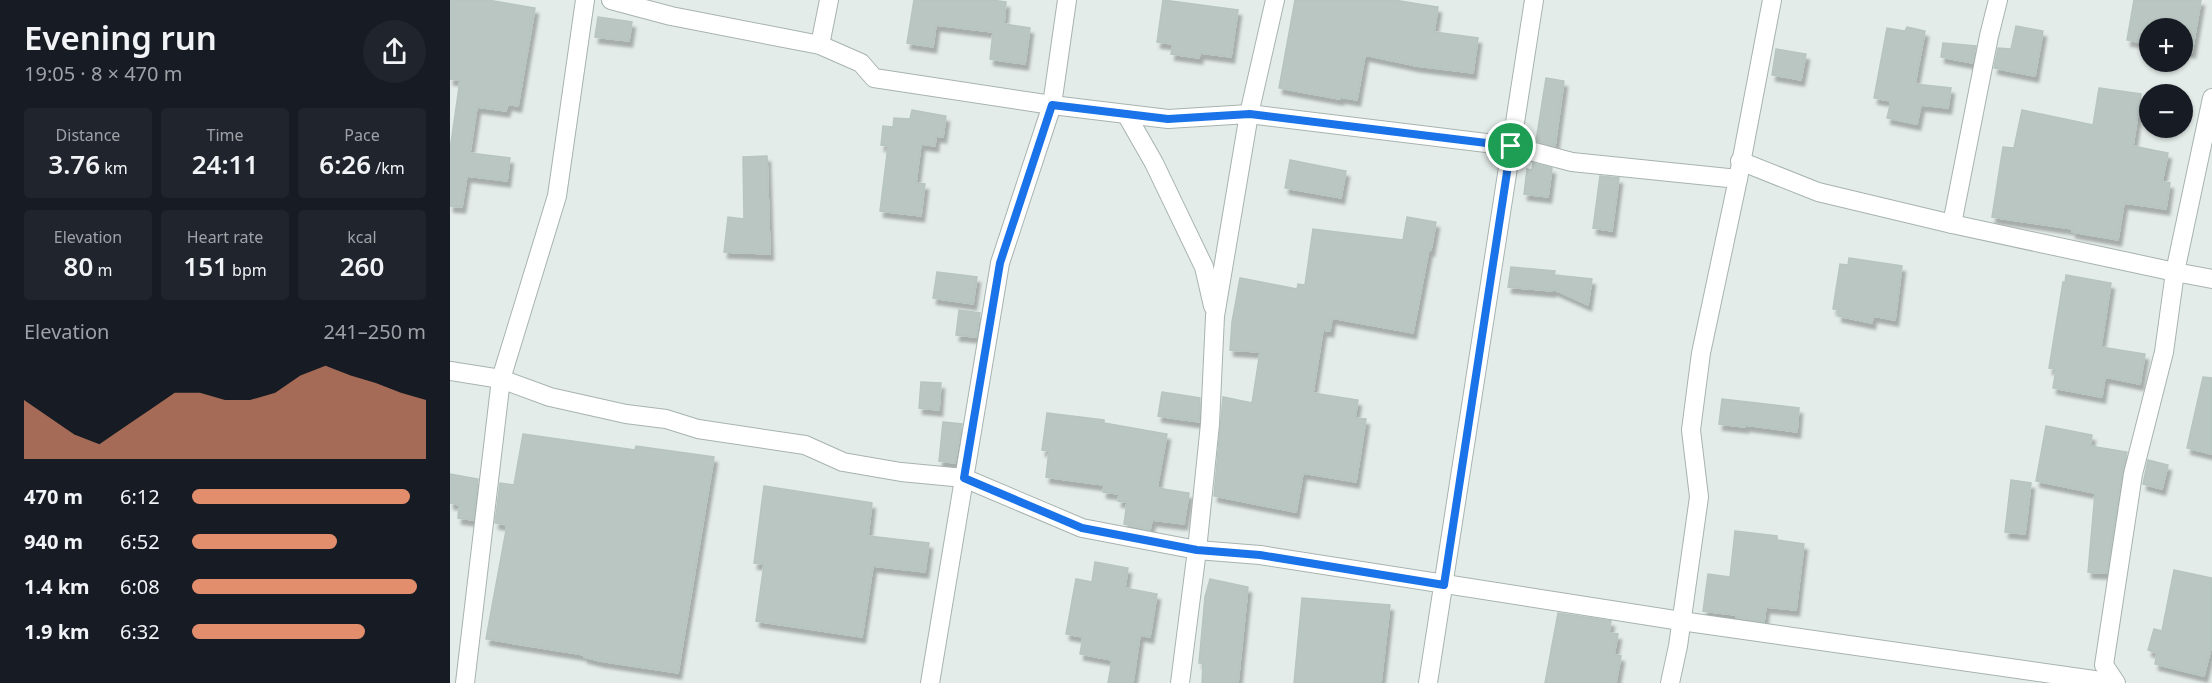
<!DOCTYPE html>
<meta charset="utf-8">
<style>
body{margin:0;font-family:"Noto Sans",sans-serif;background:#20242c;color:#f1f3f6;height:100vh;display:flex;flex-direction:column;font-size:22px;white-space:nowrap}
*{box-sizing:border-box;margin:0}
p{font-size:20px;color:#9ea1a6}
.icon{flex:none;width:33px;height:33px;fill:none;stroke:currentColor;stroke-width:2;stroke-linecap:round;stroke-linejoin:round}
.map{position:relative;flex:1;overflow:hidden}
.sheet{display:flex;flex-direction:column;background:#171b24;width:450px}
.sheet>*{flex:none}
.buttons{position:absolute;left:1689px;top:18px;display:grid;gap:12px}
.buttons a{display:grid;place-items:center;width:54px;height:54px;border-radius:50%;background:#171b24;box-shadow:0 2px 4px #0004;font-size:30px}
.pin{position:absolute;display:grid;place-items:center;width:51px;height:51px;color:#fff;margin:-26px;border:3px solid #fff;border-radius:50%;box-shadow:0 2px 6px #0007}
.round{display:grid;place-items:center;flex:none;width:63px;height:63px;border-radius:32px;background:#20242c}
.head{display:flex;align-items:center;justify-content:space-between;height:102px;padding:0 24px}
h1{font-size:33px;font-weight:600;line-height:45px}
.stats{display:grid;grid-template-columns:repeat(3,1fr);gap:9px;height:102px;padding:6px 24px}
.stats div{display:grid;align-content:center;border-radius:6px;background:#20242c;text-align:center}
.stats b{font-size:26px;font-weight:600}
.stats small{font-size:16px;font-weight:400}
.stats p{font-size:16px}
.chart{height:168px;padding:12px 24px}
.chart p{display:flex;justify-content:space-between}
.chart svg{width:100%;height:108px;margin-top:6px;fill:#e28e6c;opacity:.7}
ul{padding:0 24px;list-style:none;font-size:20px}
li{display:grid;grid-template-columns:96px 72px 1fr;align-items:center;height:45px}
li i{height:15px;border-radius:8px;background:#e28e6c}
main{display:flex;flex:1;min-height:0}
.map>svg:first-child{display:block}
.building{fill:#bac6c2;stroke:#b7c5c0;stroke-width:1.5;filter:url(#shadow)}
.lines{fill:none;stroke-linecap:round;stroke-linejoin:round}
.minor-casing{stroke:#a7b3b0;stroke-width:20}
.minor{stroke:#fff;stroke-width:18}
.route-casing{stroke:#fff;stroke-width:12}
.route{stroke:#1a73e8;stroke-width:8}
</style>
<main>
<section class="sheet">
<div class="head"><div><h1>Evening run</h1><p>19:05 · 8 × 470 m</p></div><a class="round"><svg class="icon" aria-label="share" viewBox="0 0 24 24"><path d="M12 15V3M7 8l5-5 5 5M5 13v7h14v-7"/></svg></a></div>
<div class="stats">
<div><p>Distance</p><b>3.76<small> km</small></b></div>
<div><p>Time</p><b>24:11</b></div>
<div><p>Pace</p><b>6:26<small> /km</small></b></div>
</div>
<div class="stats">
<div><p>Elevation</p><b>80<small> m</small></b></div>
<div><p>Heart rate</p><b>151<small> bpm</small></b></div>
<div><p>kcal</p><b>260</b></div>
</div>
<div class="chart"><p><span>Elevation</span>241–250 m</p>
<svg viewBox="0 0 160 44" preserveAspectRatio="none"><path d="M0 44V20L10 27L20 34L30 38L40 31L50 24L60 17L70 17L80 20L90 20L100 17L110 10L120 6L130 10L140 13L150 17L160 20V44z"/></svg>
</div>
<ul>
<li><b>470 m</b>6:12<i style="width:93%"></i></li>
<li><b>940 m</b>6:52<i style="width:62%"></i></li>
<li><b>1.4 km</b>6:08<i style="width:96%"></i></li>
<li><b>1.9 km</b>6:32<i style="width:74%"></i></li>
</ul>
</section>
<div class="map">
<svg width="1762" height="683" viewBox="0 0 1762 683">
<defs>
<filter id="shadow"><feDropShadow dx="3.5" dy="6" stdDeviation="1.5" flood-color="#0004"/></filter>
</defs>
<rect width="100%" height="100%" fill="#e4ece9"/>
<!-- building -->
<g class="building">
<path d="M 0,0 L 38,0 L 85,8 L 68,106 L 58,104 L 56,111 L 27,107 L 20,153 L 60,158 L 57,181 L 17,176 L 12,207 L 0,206 L 0,150 L 10,80 L 0,79 Z"/>
<path d="M 464,0 L 540,0 L 556,2 L 554,24 L 580,28 L 575,64 L 540,59 L 543,32 L 486,25 L 483,47 L 457,43 Z"/>
<path d="M 713,0 L 788,10 L 781,57 L 750,53 L 749,58 L 721,54 L 723,44 L 707,42 Z"/>
<path d="M 845,0 L 944,0 L 988,7 L 984,32 L 1028,38 L 1023,73 L 967,66 L 915,55 L 907,100 L 890,97 L 890,99 L 829,88 Z"/>
<path d="M 1684,0 L 1751,0 L 1742,52 L 1732,50 L 1732,28 L 1700,28 L 1700,44 L 1677,40 Z"/>
<path d="M 148,17 L 182,22 L 179,41 L 145,37 Z"/>
<path d="M 1566,26 L 1593,31 L 1585,76 L 1544,68 L 1548,48 L 1561,49 Z"/>
<path d="M 1457,27 L 1475,31 L 1465,84 L 1501,88 L 1498,108 L 1471,105 L 1467,124 L 1437,118 L 1441,101 L 1424,98 L 1437,28 L 1455,31 Z"/>
<path d="M 1493,43 L 1526,46 L 1522,63 L 1491,57 Z"/>
<path d="M 1326,49 L 1356,54 L 1351,80 L 1322,75 Z"/>
<path d="M 1096,78 L 1114,81 L 1105,146 L 1086,141 Z"/>
<path d="M 1649,88 L 1691,94 L 1683,146 L 1718,153 L 1712,182 L 1720,183 L 1716,209 L 1674,203 L 1668,240 L 1622,232 L 1623,229 L 1542,217 L 1553,147 L 1564,148 L 1572,110 L 1643,125 Z"/>
<path d="M 462,110 L 496,116 L 493,137 L 486,136 L 485,146 L 471,144 L 466,183 L 475,184 L 471,216 L 430,211 L 438,146 L 431,145 L 433,126 L 443,127 L 444,118 L 460,119 Z"/>
<path d="M 317,156 L 320,254 L 274,252 L 278,217 L 294,219 L 293,157 Z"/>
<path d="M 840,160 L 896,171 L 891,198 L 835,188 Z"/>
<path d="M 1083,163 L 1102,168 L 1098,197 L 1074,194 L 1077,169 L 1082,170 Z"/>
<path d="M 1150,176 L 1169,178 L 1162,231 L 1143,228 Z"/>
<path d="M 957,217 L 986,222 L 981,250 L 979,249 L 963,333 L 882,318 L 880,331 L 873,330 L 863,393 L 908,400 L 905,418 L 916,419 L 906,482 L 853,473 L 846,512 L 764,496 L 773,397 L 802,403 L 810,352 L 780,350 L 782,322 L 790,278 L 847,289 L 848,284 L 855,285 L 863,229 L 953,240 Z"/>
<path d="M 1399,258 L 1452,266 L 1445,320 L 1423,316 L 1422,323 L 1388,316 L 1389,310 L 1383,309 L 1390,264 L 1398,265 Z"/>
<path d="M 1061,267 L 1105,271 L 1104,275 L 1142,279 L 1138,305 L 1103,289 L 1102,291 L 1058,287 Z"/>
<path d="M 487,272 L 527,277 L 523,304 L 483,298 Z"/>
<path d="M 1616,275 L 1661,283 L 1651,347 L 1695,354 L 1690,384 L 1655,377 L 1652,397 L 1603,388 L 1606,369 L 1599,368 L 1613,282 L 1615,283 Z"/>
<path d="M 509,310 L 530,313 L 526,337 L 506,335 Z"/>
<path d="M 1753,377 L 1762,378 L 1762,454 L 1737,448 Z"/>
<path d="M 471,382 L 491,383 L 489,410 L 469,408 Z"/>
<path d="M 712,392 L 750,398 L 749,422 L 708,416 Z"/>
<path d="M 1272,399 L 1349,408 L 1347,432 L 1295,425 L 1295,427 L 1269,424 Z"/>
<path d="M 597,413 L 654,420 L 654,423 L 717,434 L 707,488 L 739,493 L 734,524 L 702,520 L 700,530 L 674,524 L 677,502 L 668,501 L 669,494 L 653,492 L 654,485 L 596,477 L 599,451 L 592,450 Z"/>
<path d="M 493,422 L 512,424 L 505,463 L 489,461 Z"/>
<path d="M 1596,426 L 1642,435 L 1640,446 L 1677,452 L 1672,472 L 1657,573 L 1638,572 L 1645,493 L 1586,481 Z"/>
<path d="M 73,434 L 185,450 L 186,446 L 264,457 L 228,673 L 150,661 L 134,657 L 135,655 L 36,639 L 57,525 L 45,523 L 50,483 L 64,485 Z"/>
<path d="M 1698,460 L 1718,465 L 1712,489 L 1693,484 Z"/>
<path d="M 0,474 L 28,479 L 23,520 L 8,518 L 9,505 L 0,503 Z"/>
<path d="M 1561,480 L 1581,483 L 1575,534 L 1555,532 Z"/>
<path d="M 314,486 L 422,503 L 418,536 L 479,543 L 475,572 L 423,566 L 412,637 L 306,621 L 314,564 L 304,563 Z"/>
<path d="M 1285,531 L 1327,536 L 1327,540 L 1354,544 L 1346,610 L 1316,607 L 1314,622 L 1286,617 L 1286,615 L 1253,611 L 1258,574 L 1280,577 Z"/>
<path d="M 645,562 L 678,568 L 675,588 L 707,594 L 700,637 L 690,635 L 683,683 L 658,683 L 662,660 L 630,654 L 633,637 L 616,634 L 626,579 L 642,582 Z"/>
<path d="M 1724,570 L 1762,578 L 1762,644 L 1754,676 L 1705,664 L 1707,653 L 1698,650 L 1704,629 L 1712,631 Z"/>
<path d="M 760,579 L 798,587 L 788,683 L 752,683 L 753,663 L 749,663 L 755,597 Z"/>
<path d="M 852,598 L 940,605 L 931,683 L 844,683 Z"/>
<path d="M 1108,613 L 1161,621 L 1159,633 L 1168,634 L 1164,655 L 1171,656 L 1166,683 L 1095,683 Z"/>
</g>
<g class="lines">
<defs>
<g id="minor">
<path d="M 161,0 L 221,16 L 370,45 L 411,63 L 424,78 L 602,105 L 718,119 L 799,114 L 1061,146 L 1122,162 L 1288,179"/>
<path d="M 370,45 L 379,0"/>
<path d="M 676,114 L 704,163 L 754,267 L 763,306"/>
<path d="M 1290,161 L 1368,192 L 1502,224 L 1725,272 L 1762,98"/>
<path d="M 1502,224 L 1539,36 L 1548,0"/>
<path d="M 0,371 L 51,379 L 100,397 L 176,414 L 216,419 L 248,429 L 355,445 L 393,462 L 451,472 L 514,478 L 632,528 L 747,550 L 810,555 L 1231,621 L 1665,683"/>
<path d="M 15,683 L 51,379 L 107,196 L 135,0"/>
<path d="M 480,683 L 550,263 L 602,105 L 617,0"/>
<path d="M 730,683 L 747,550 L 760,424 L 765,316 L 799,114 L 825,0"/>
<path d="M 978,683 L 1084,0"/>
<path d="M 1220,683 L 1228,646 L 1249,497 L 1241,430 L 1251,353 L 1288,179 L 1322,0"/>
<path d="M 1666,683 L 1654,665 L 1683,474 L 1714,352 L 1725,272 L 1762,279"/>
</g>
</defs>
<!-- minor casing -->
<use href="#minor" class="minor-casing"/>
<!-- minor -->
<use href="#minor" class="minor"/>
</g>
<g class="lines">
<defs>
<path id="route" d="M 602,105 L 718,119 L 800,114 L 1061,146 L 994,585 L 810,555 L 747,550 L 632,528 L 514,478 L 550,263 Z"/>
</defs>
<!-- route casing -->
<use href="#route" class="route-casing"/>
<!-- route -->
<use href="#route" class="route"/>
</g>
</svg>
<div class="buttons">
<a>+</a>
<a>−</a>
</div>
<div class="pin" style="left:1061px;top:146px;background:#1e9e55"><svg class="icon" aria-label="arrive" viewBox="0 0 24 24"><path d="M6 21V4h12l-3 4 3 4H6"/></svg></div>
</div>
</main>
